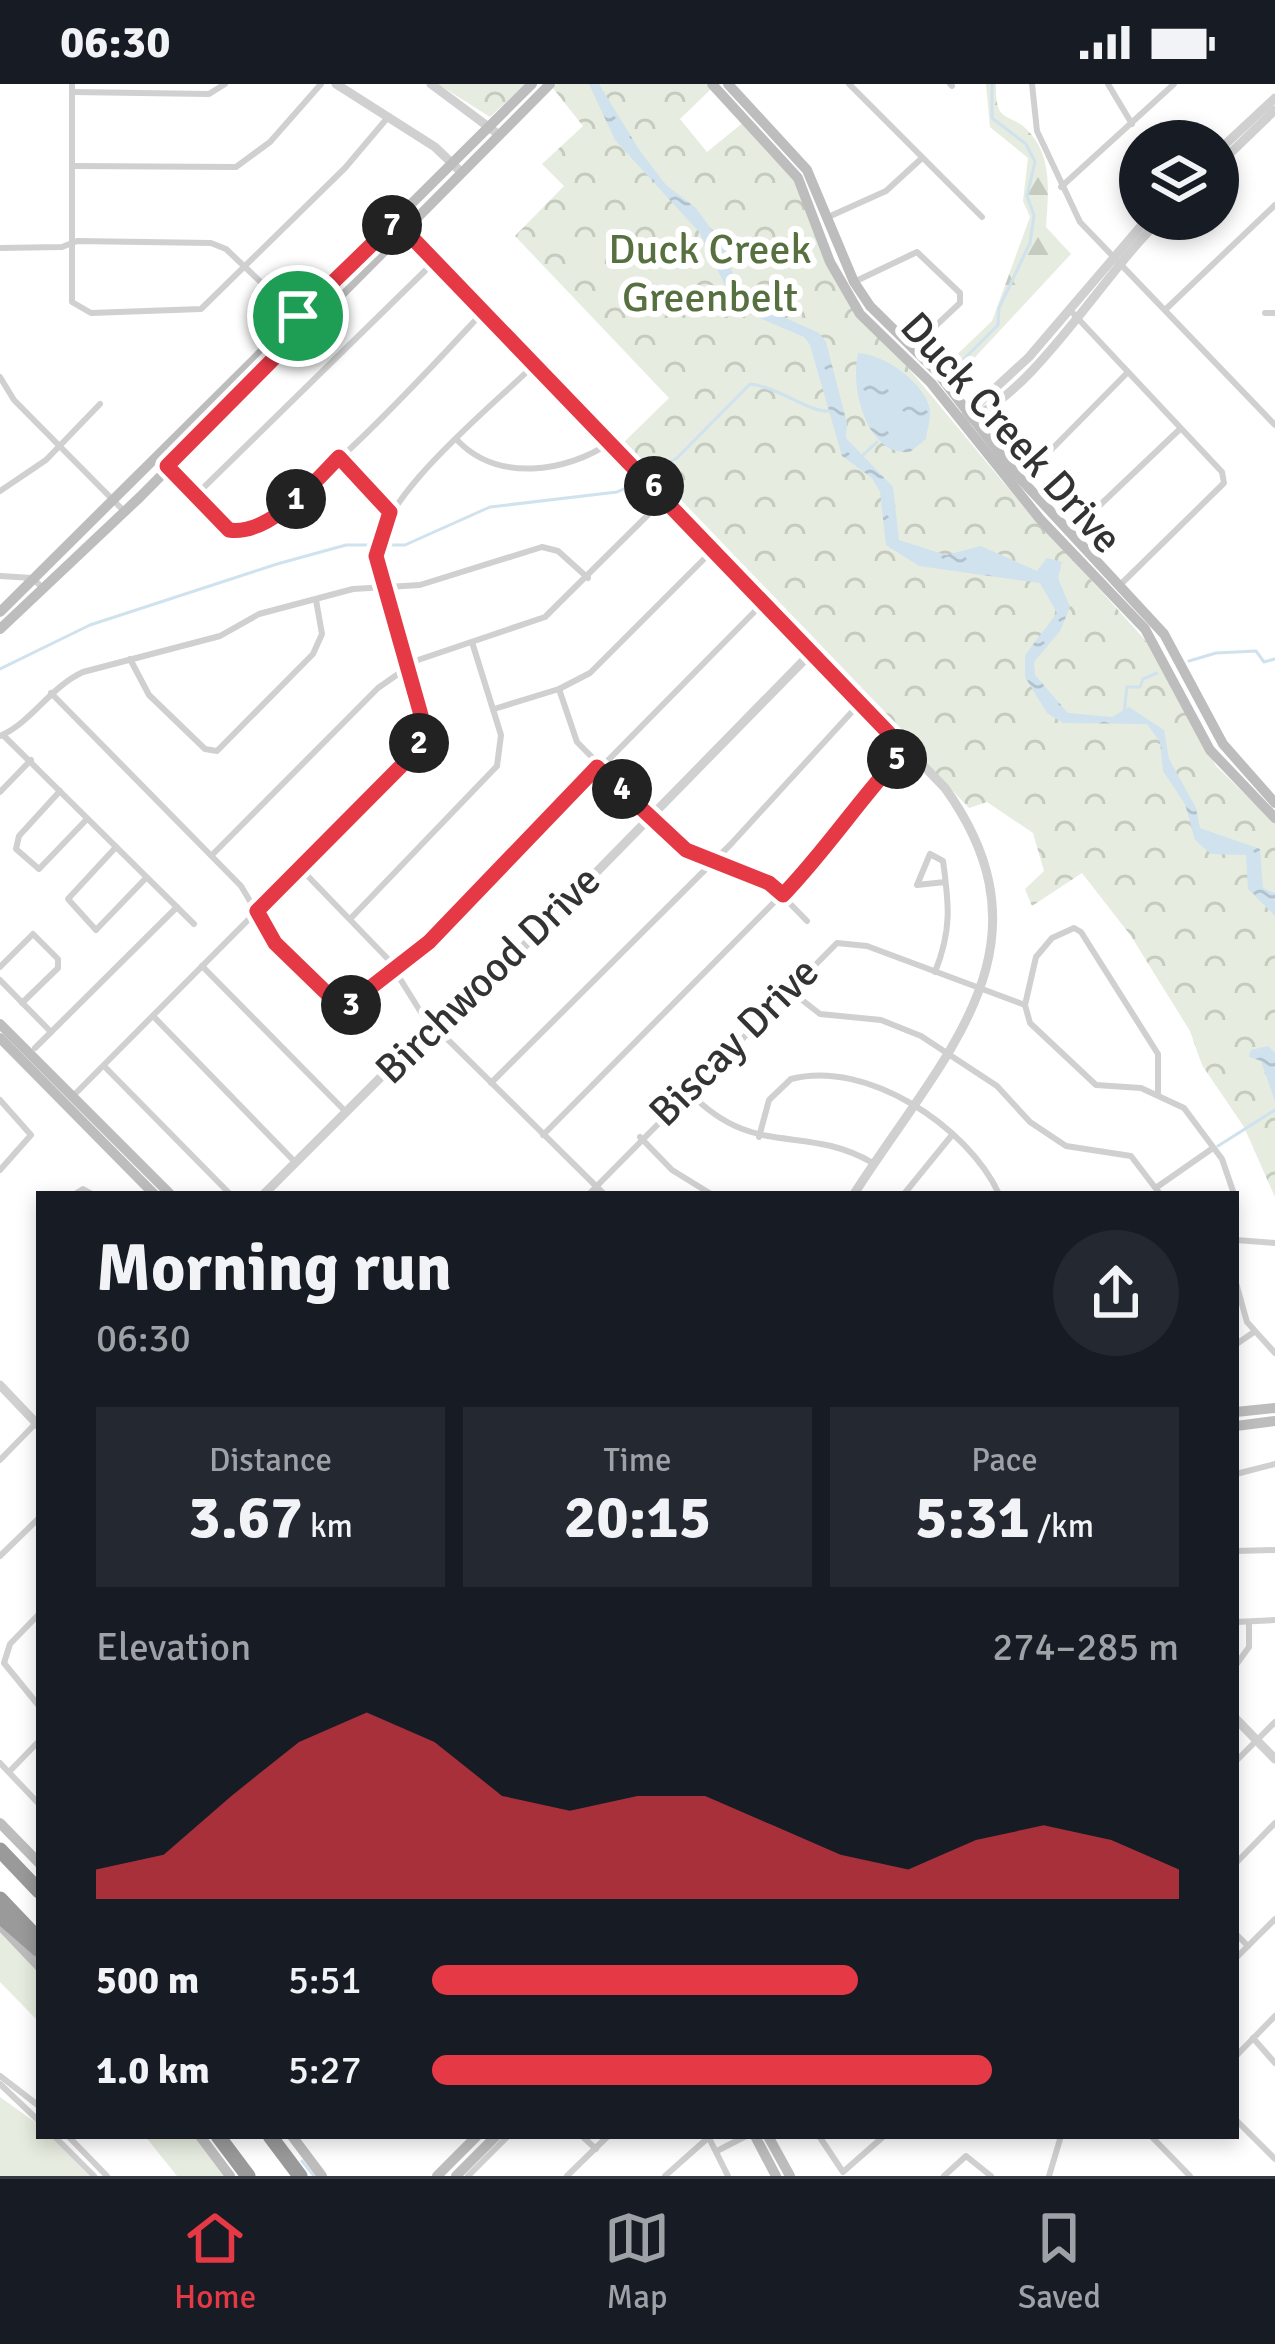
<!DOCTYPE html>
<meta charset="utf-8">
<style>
body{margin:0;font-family:Signika,sans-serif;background:#242831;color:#f1f3f6;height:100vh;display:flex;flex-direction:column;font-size:45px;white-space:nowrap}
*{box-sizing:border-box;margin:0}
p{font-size:39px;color:#9ea1a6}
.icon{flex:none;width:66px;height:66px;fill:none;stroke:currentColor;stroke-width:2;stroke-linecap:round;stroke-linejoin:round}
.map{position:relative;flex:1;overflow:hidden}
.details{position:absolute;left:36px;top:1107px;width:1203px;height:948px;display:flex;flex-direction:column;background:#171b24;border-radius:0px;box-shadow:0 6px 18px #0003}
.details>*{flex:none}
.fabs{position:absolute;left:1119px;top:36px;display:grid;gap:24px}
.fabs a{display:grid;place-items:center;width:120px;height:120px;border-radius:50%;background:#171b24;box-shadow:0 6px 18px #0003;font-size:60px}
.pin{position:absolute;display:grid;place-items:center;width:102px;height:102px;color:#fff;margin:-51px;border:6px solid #fff;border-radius:50%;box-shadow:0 3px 12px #0007}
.km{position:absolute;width:60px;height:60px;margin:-30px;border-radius:50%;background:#222;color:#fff;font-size:33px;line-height:60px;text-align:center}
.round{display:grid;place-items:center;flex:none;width:126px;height:126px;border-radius:63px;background:#242831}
.headline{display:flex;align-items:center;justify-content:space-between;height:204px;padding:0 60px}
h1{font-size:66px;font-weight:800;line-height:90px}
.stats{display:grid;grid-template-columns:repeat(3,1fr);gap:18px;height:204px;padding:12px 60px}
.stats div{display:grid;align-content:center;border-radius:0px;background:#242831;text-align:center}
.stats b{font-size:60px;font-weight:800}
.stats small{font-size:33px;font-weight:400}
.stats p{font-size:33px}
.chart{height:336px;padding:24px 60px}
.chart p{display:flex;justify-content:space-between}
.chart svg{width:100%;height:216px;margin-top:12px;fill:#e63946;opacity:.7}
ul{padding:0 60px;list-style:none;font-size:39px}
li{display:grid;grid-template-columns:192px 144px 1fr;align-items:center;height:90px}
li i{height:30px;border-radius:15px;background:#e63946}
.status{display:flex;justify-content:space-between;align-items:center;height:84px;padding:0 60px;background:#171b24;direction:ltr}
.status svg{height:33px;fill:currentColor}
.tab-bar{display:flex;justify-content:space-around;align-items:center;height:168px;border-top:3px solid #363941;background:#171b24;font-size:33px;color:#9ea1a6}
.tab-bar a{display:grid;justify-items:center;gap:6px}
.tab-bar .active{color:#e63946}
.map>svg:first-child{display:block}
.grass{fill:#e6ecdf}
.forest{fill:url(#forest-firs)}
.park{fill:url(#park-crowns)}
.water{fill:url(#water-ripples)}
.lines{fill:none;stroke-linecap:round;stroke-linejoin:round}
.stream{stroke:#cfe2ee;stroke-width:3}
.minor{stroke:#d0d0d0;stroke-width:6}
.tertiary{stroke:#d0d0d0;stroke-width:9}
.secondary{stroke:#bdbdbd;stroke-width:10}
.motorway{stroke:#9a9a9a;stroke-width:15}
.route-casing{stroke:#fff;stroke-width:24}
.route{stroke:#e63946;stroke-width:15}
.labels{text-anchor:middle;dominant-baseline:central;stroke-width:12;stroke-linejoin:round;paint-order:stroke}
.park-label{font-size:42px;fill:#56703f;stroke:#fff}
.street-label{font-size:42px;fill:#333;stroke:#fff}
</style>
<div class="status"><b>06:30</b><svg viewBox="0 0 49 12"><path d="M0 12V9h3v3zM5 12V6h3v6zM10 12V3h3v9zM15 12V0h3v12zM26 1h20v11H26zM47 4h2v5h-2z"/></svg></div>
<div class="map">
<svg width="1275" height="2092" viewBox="0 0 1275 2092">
<defs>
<pattern id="forest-firs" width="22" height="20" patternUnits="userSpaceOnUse" patternTransform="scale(3)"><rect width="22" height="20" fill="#e6ecdf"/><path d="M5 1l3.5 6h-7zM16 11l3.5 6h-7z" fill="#c6cbc0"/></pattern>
<pattern id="park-crowns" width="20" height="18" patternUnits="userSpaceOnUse" patternTransform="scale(3)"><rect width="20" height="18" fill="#e6ecdf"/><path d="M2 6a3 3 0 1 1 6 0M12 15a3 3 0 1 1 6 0" fill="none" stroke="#c6cbc0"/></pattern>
<pattern id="water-ripples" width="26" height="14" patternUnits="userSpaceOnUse" patternTransform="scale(3)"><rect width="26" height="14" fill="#cfe2ee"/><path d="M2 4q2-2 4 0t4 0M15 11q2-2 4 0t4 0" fill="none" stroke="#b2c2cd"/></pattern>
</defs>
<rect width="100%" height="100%" fill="#fff"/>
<!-- grass -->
<g class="grass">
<path d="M 0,1840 L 39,1880 L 39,1938 L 0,1898 Z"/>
<path d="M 0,2013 L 39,2041 L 39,2052 L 50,2052 L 89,2092 L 0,2092 Z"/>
<path d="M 145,2052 L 205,2052 L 233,2092 L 177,2092 Z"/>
</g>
<!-- forest -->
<path class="forest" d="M 986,0 L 996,0 C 995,44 1010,25 1031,50 C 1053,76 1048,112 1046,143 L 1071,170 L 953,297 L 943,284 L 992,237 L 1030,133 L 1023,117 L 1028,74 L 990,43 Z"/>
<!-- park -->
<g class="park">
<path d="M 438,0 L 526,0 L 490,33 Z"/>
<path d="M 556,0 L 706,0 L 711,5 L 680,35 L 707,68 L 745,37 L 791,88 L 842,204 L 1003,398 L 1155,567 L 1216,682 L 1275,739 L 1275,1113 L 1244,1043 L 1202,981 L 1190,947 L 1131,852 L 1082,789 L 1032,822 L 1025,805 L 1044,787 L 1033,749 L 987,718 L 969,724 L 621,361 L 669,314 L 515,152 L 564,102 L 542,80 L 583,42 L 552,3 Z"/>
</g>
<!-- water -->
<g class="water">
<path d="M 589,0 L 599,0 L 640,67 L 666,101 L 696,124 L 724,163 L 741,214 L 819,249 L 826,258 L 847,339 L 846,354 L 893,403 L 899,456 L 946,471 L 981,462 L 1037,487 L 1047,474 L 1062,478 L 1058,494 L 1070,523 L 1060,547 L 1034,578 L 1035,591 L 1068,629 L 1112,633 L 1129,623 L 1164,646 L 1169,675 L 1196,724 L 1200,744 L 1260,765 L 1263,804 L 1275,809 L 1275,832 L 1248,805 L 1246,771 L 1211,770 L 1195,756 L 1185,720 L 1163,687 L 1160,658 L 1147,640 L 1063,639 L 1047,629 L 1025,593 L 1025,571 L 1057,529 L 1040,499 L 919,482 L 886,461 L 880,408 L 872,394 L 842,372 L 810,261 L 804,253 L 736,224 L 699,148 L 615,56 Z"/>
<path d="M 858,269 C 883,270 925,298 930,326 C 931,334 927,346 926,355 L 910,368 C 866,372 850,303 858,269 Z"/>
<path d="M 1268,962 L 1275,969 L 1275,1017 L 1261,977 L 1249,973 L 1251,966 Z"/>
</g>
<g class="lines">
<!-- stream -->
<g class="stream">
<path d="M 953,286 L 998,241 L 999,224 L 1030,159 L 1034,131 L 1027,112 L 1035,78 L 1026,60 L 992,34 L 992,0"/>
<path d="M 862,372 L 877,358"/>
<path d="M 649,392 L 677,374 L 750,300 C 779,303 810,329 829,327"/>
<path d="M 1189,577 L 1216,569 L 1256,567 L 1264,578 L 1275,575"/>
<path d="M 0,585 L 90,541 L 277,480 L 346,461 L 405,461 L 490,423 L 617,408 L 641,397"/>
<path d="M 1124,629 L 1127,603 L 1140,603 L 1143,595 L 1157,589"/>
<path d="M 1218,1062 L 1275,1026"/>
<path d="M 302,2077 L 314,2092"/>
</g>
<!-- minor -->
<g class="minor">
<path d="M 72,0 L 72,218 L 91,229 L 201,225 L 345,84 L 389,32"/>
<path d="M 849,0 L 982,133"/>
<path d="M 950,0 L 952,2"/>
<path d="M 1032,0 L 1037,47 L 1080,138 L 1275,341"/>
<path d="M 1108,0 L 1132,40"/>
<path d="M 72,8 L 209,10 L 225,0"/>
<path d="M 73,82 L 236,83 L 270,58 L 321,0"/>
<path d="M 1061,103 L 1174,0"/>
<path d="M 826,134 L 886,107 L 922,74"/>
<path d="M 0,164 L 62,163 L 77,157 L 211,159 L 226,165 L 306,241"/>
<path d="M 856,197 L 917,168 L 960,209 L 960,219 L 912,264"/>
<path d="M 1069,225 L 1222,388 L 1224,399 L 1120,501"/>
<path d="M 1165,226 L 1275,121"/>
<path d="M 1265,229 L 1275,229"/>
<path d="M 0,293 L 14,316 L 123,426"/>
<path d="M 458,357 C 498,398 566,389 611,358"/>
<path d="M 1052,365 L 1128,288"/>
<path d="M 159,373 L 229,446 C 279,454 444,269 484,227"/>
<path d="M 339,373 L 390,427"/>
<path d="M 0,407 L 46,376 L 100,320"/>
<path d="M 195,412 L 435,177"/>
<path d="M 1100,421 L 1180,345"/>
<path d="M 0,492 L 32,494 L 43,504"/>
<path d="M 130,575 L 149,611 L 205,665 L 217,667 L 313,570 L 322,550 L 316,516"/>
<path d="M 559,605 L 577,658 L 678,760 L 769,798 L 807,837"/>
<path d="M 51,609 L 241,802 L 275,859 L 343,925 L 429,858 L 764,518"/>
<path d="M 494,625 L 559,605 L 590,589 L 714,465"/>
<path d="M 3,651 L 194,840"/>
<path d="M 0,652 C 32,638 50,603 83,588 L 220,552 L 259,530 L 353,505 L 420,501 L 542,463 L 558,467 L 588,494"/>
<path d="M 60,707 L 19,752 L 16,765 L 39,785 L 87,735"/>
<path d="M 0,708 L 31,676"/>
<path d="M 116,763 L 68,815 L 96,846 L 145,795"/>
<path d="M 212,771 L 378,604 L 418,576 L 545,533 L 665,414"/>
<path d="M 300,784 L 387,874 L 422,930 L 604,1110"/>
<path d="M 352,833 L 497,682 L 501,651 L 472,558"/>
<path d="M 202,882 L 346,1028"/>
<path d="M 0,883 L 33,850 L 58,875 L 58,884 L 22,919"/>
<path d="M 935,888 C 952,846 949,820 943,777 L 930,770 L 917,801 L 945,798"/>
<path d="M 0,896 L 51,948"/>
<path d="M 788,905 L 820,930 L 881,936 L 921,952 L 997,1002 L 1030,1038 L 1066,1062 L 1131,1072 L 1160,1110"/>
<path d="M 153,932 L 295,1078"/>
<path d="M 35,964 L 177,823"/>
<path d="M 104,982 L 230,1110"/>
<path d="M 491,999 L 731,760 L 860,619"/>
<path d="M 688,1007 C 755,1077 802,1038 873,1079"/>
<path d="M 1158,1009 L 1158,970 L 1081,848 L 1074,844 L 1052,854 L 1036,873 L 1025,921 L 1030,939 L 1096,1001 L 1141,1004 L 1184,1024 L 1222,1075 L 1234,1110"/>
<path d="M 72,1013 L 416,667 L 423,645 C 413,588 383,532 377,476 C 371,418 495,320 535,280"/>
<path d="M 0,1016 L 31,1051 L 0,1086"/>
<path d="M 543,1051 L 829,763 L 860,714 L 905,666"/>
<path d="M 640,1053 L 672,1086 L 711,1110"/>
<path d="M 759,1053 L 769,1016 L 791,995 C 867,975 968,1043 999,1110"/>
<path d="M 1157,1103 L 1213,1064"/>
<path d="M 75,1110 L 83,1105 L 92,1110"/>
<path d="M 589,1110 L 837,859 L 867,862 L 1025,921"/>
<path d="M 904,1110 L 952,1051"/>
<path d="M 39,1144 L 39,1160"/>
<path d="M 1236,1156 L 1275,1159"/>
<path d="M 1236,1199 L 1247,1238 L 1275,1269"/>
<path d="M 1238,1259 L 1254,1248"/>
<path d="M 0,1376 L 36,1339"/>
<path d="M 1236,1390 L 1275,1380"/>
<path d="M 1236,1467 L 1275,1466"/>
<path d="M 0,1472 L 39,1434"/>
<path d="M 39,1530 L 10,1560 L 4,1579 L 39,1622"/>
<path d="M 1236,1538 L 1275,1536"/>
<path d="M 1236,1581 L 1249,1563 L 1249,1538"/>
<path d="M 1236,1677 L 1275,1638"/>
<path d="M 0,1679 L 39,1720"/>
<path d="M 9,1688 L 39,1657"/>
<path d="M 1236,1779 L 1275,1739"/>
<path d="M 1236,1850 L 1248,1862"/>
<path d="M 1236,1874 L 1275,1835"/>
<path d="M 1253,1954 L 1275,1979"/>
<path d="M 1236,1972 L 1275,1932"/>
<path d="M 0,1992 L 39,2022"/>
<path d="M 0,2000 L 39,2037"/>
<path d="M 1236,2036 L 1275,2075"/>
<path d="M 54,2052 L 94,2092"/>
<path d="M 68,2052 L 107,2092"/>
<path d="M 582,2052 L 596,2065"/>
<path d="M 708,2052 L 728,2092"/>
<path d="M 819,2052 L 843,2088 L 884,2052"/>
<path d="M 1151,2052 L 1190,2092"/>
<path d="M 717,2067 L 746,2052"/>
<path d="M 468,2092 L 508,2052"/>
<path d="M 567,2092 L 608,2052"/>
<path d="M 665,2092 L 709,2053"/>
<path d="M 944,2092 L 966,2072 L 991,2092"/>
<path d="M 1049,2092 L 1061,2052"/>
</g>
<!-- tertiary -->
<g class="tertiary">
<path d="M 336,0 L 435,63 L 461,88"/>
<path d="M 431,0 L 498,50"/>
<path d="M 1218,67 L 1275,14"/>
<path d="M 1218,81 L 1275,26"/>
<path d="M 396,137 L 945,704 C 1060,864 942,972 854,1110"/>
<path d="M 964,333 L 1029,273 L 1147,135"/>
<path d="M 966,336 C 1033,312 1106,186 1161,135"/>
<path d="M 264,1110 L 393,981 L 485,902 L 812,568"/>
<path d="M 0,1301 L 39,1342"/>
<path d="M 1236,1635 L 1275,1675"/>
</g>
<!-- secondary -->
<g class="secondary">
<path d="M 712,0 L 798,94 L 830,178 L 860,230 L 931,299 L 1040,435 L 1145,545 L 1210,666 L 1275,734"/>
<path d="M 728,0 L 807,86 L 854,198 L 870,222 L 936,287 L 1015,389 L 1164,550 L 1223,660 L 1275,719"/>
<path d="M 0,528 L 532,0"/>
<path d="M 0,545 L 140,413 L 550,0"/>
<path d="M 0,940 L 170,1110"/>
<path d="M 0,954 L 154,1110"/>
<path d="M 1236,1328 L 1275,1324"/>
<path d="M 1236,1342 L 1275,1337"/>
<path d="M 0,1739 L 39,1779"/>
<path d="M 0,1841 L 39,1882"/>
<path d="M 200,2052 L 230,2092"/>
<path d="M 292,2052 L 322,2092"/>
<path d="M 755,2052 L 776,2092"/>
<path d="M 768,2052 L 790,2092"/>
<path d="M 437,2092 L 477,2052"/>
<path d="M 456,2092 L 496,2052"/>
</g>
<!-- motorway -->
<g class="motorway">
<path d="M 0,1766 L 39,1807"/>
<path d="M 0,1815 L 39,1856"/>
<path d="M 0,1832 L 38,1865"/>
<path d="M 218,2052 L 248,2092"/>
<path d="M 270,2052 L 300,2092"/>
</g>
</g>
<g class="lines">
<defs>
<path id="route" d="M 396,137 L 905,666 C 861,713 828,764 783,811 L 769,799 L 686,766 L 597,683 L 429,858 L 343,925 L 275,859 L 257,827 L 416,667 L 423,645 L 421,631 L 376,472 L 390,428 L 339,373 C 314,399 269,452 229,446 L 167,382 L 307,241 L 298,232 Z"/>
</defs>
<!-- route casing -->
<use href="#route" class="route-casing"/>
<!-- route -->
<use href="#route" class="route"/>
</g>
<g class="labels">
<!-- park labels -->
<g class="park-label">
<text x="710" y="165">Duck Creek<tspan x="710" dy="48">Greenbelt</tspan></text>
</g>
<!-- street labels -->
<g class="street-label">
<text transform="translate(1011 349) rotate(48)">Duck Creek Drive</text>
<text transform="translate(488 891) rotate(-44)">Birchwood Drive</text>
<text transform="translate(734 958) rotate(-45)">Biscay Drive</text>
</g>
</g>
</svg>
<div class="fabs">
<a><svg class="icon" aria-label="layers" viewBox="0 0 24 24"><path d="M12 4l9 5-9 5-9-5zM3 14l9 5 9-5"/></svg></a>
</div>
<div class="pin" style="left:298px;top:232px;background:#1e9e55"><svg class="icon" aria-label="arrive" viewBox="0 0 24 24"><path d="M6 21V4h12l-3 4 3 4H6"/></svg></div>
<b class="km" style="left:296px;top:415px">1</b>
<b class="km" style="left:419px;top:659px">2</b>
<b class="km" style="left:351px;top:921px">3</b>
<b class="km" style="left:622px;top:705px">4</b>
<b class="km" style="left:897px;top:675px">5</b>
<b class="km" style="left:654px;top:402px">6</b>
<b class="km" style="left:392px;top:141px">7</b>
<section class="details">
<div class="headline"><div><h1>Morning run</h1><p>06:30</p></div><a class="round"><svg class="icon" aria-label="share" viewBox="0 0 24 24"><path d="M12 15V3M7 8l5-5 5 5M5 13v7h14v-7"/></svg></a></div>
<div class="stats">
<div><p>Distance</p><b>3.67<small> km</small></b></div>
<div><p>Time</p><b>20:15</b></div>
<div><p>Pace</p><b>5:31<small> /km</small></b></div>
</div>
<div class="chart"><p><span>Elevation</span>274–285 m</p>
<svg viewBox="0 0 160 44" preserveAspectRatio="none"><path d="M0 44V38L10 35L20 23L30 12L40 6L50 12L60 23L70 26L80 23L90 23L100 29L110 35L120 38L130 32L140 29L150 32L160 38V44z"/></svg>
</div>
<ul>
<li><b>500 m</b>5:51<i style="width:57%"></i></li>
<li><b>1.0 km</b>5:27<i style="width:75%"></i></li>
</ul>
</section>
</div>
<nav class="tab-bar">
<a class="active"><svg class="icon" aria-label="home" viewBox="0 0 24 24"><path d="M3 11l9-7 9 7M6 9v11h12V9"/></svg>Home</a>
<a><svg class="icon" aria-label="map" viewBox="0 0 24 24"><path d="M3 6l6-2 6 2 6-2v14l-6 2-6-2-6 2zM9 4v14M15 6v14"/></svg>Map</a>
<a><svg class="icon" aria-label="saved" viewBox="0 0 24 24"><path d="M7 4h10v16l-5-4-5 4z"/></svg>Saved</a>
</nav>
